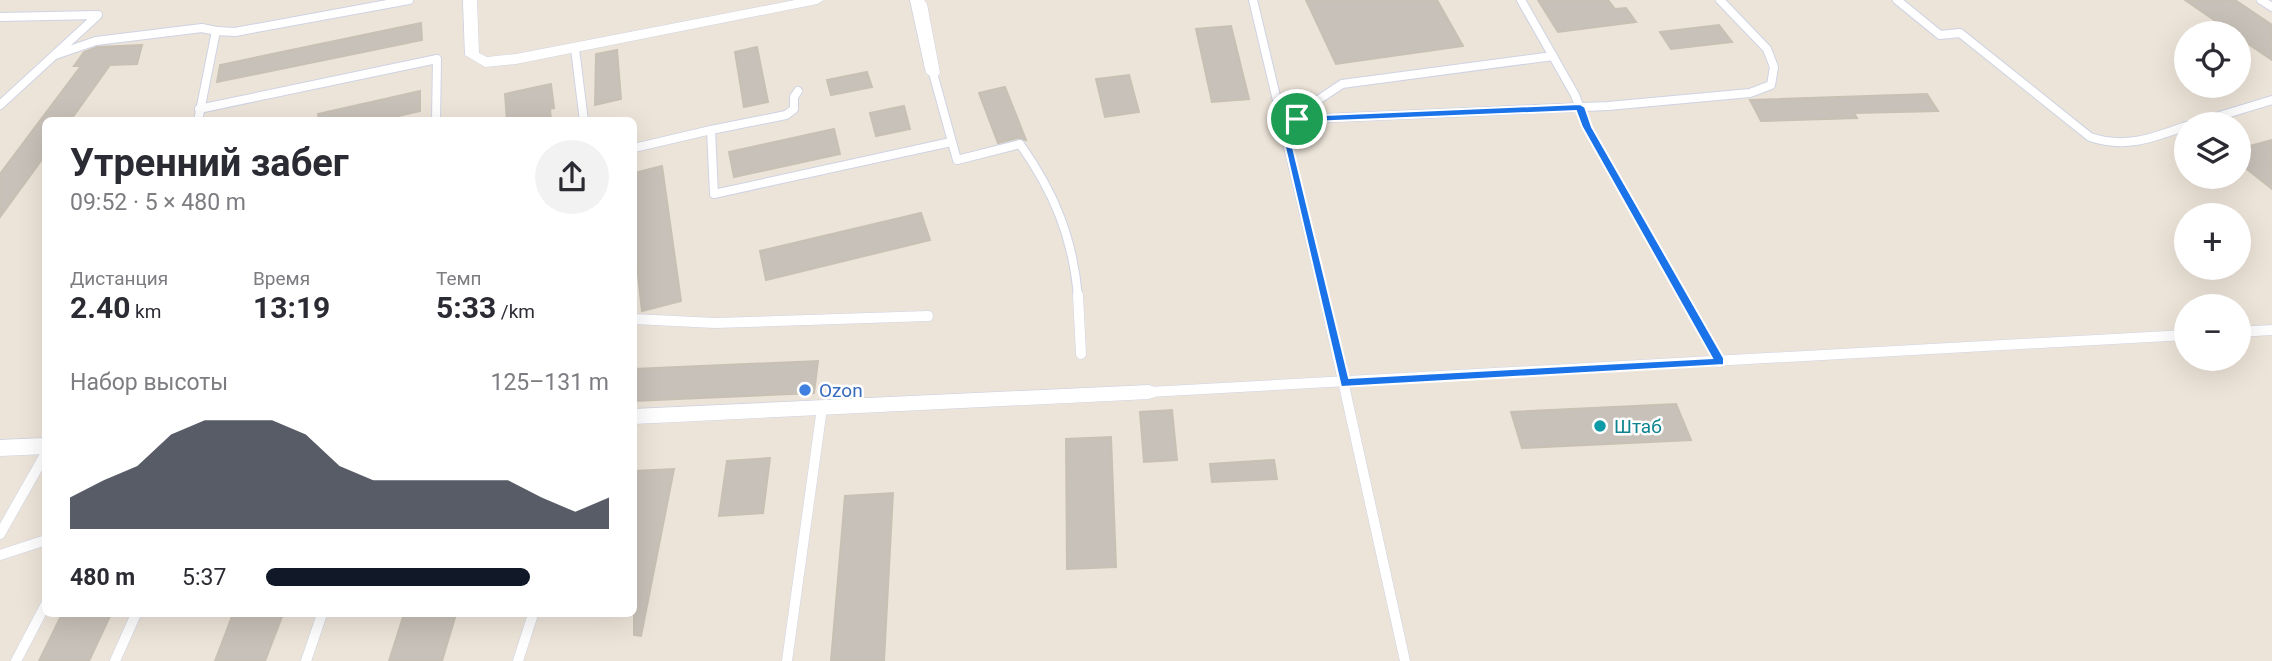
<!DOCTYPE html>
<html lang="ru">
<meta charset="utf-8">
<style>
body{margin:0;font-family:Roboto,sans-serif;background:#f2f2f3;color:#2b2b33;height:100vh;display:flex;flex-direction:column;font-size:26px;white-space:nowrap}
*{box-sizing:border-box;margin:0}
p{font-size:23px;color:#7c7c81}
.icon{flex:none;width:38px;height:38px;fill:none;stroke:currentColor;stroke-width:2;stroke-linecap:round;stroke-linejoin:round}
.map{position:relative;flex:1;overflow:hidden}
.drawer{position:absolute;left:42px;top:117px;width:595px;height:500px;display:flex;flex-direction:column;background:#fff;border-radius:10px;box-shadow:0 7px 28px #0002}
.drawer>*{flex:none}
.buttons{position:absolute;left:2174px;top:21px;display:grid;gap:14px}
.buttons a{display:grid;place-items:center;width:77px;height:77px;border-radius:50%;background:#fff;box-shadow:0 7px 28px #0002;font-size:35px}
.pin{position:absolute;display:grid;place-items:center;width:60px;height:60px;color:#fff;margin:-30px;border:4px solid #fff;border-radius:50%;box-shadow:0 2px 7px #0007}
.round{display:grid;place-items:center;flex:none;width:74px;height:74px;border-radius:37px;background:#f2f2f3}
.head{display:flex;align-items:center;justify-content:space-between;height:119px;padding:0 28px}
h1{font-size:38px;font-weight:700;line-height:52px}
.metrics{display:grid;grid-template-columns:repeat(3,1fr);gap:10px;height:119px;padding:7px 28px}
.metrics div{display:grid;align-content:center}
.metrics b{font-size:30px;font-weight:700}
.metrics small{font-size:19px;font-weight:400}
.metrics p{font-size:19px}
.chart{height:196px;padding:14px 28px}
.chart p{display:flex;justify-content:space-between}
.chart svg{width:100%;height:126px;margin-top:7px;fill:#111827;opacity:.7}
ul{padding:0 28px;list-style:none;font-size:23px}
li{display:grid;grid-template-columns:112px 84px 1fr;align-items:center;height:52px}
li i{height:18px;border-radius:9px;background:#111827}
.map>svg:first-child{display:block}
.building{fill:#c8c1b9;stroke:#c8c0b3;stroke-width:2}
.lines{fill:none;stroke-linecap:round;stroke-linejoin:round}
.service-far1-casing{stroke:#ced3e3;stroke-width:10}
.service-casing{stroke:#ced3e3;stroke-width:11}
.minor-casing{stroke:#ced3e3;stroke-width:1}
.service-far1{stroke:#fff;stroke-width:8}
.service{stroke:#fff;stroke-width:10}
.minor{fill:#fff;fill-rule:evenodd}
.route{fill:#1a73e8;stroke:#fff;stroke-width:2;fill-rule:evenodd}
.shop-dot{fill:#3f7fe0;stroke:#fff;stroke-width:2.5}
.culture-dot{fill:#0f9aa8;stroke:#fff;stroke-width:2.5}
.labels{text-anchor:middle;dominant-baseline:central;stroke-width:5;stroke-linejoin:round;paint-order:stroke}
.shop-label{font-size:19px;fill:#366cbe;stroke:#fff;text-anchor:start}
.culture-label{font-size:19px;fill:#0d838f;stroke:#fff;text-anchor:start}
</style>
<div class="map">
<svg width="2272" height="661" viewBox="0 0 2272 661">
<rect width="100%" height="100%" fill="#ede4d9"/>
<!-- building -->
<g class="building">
<path d="M 1306,0 L 1437,0 L 1463,46 L 1336,64 Z"/>
<path d="M 1538,0 L 1608,0 L 1615,9 L 1626,8 L 1636,22 L 1558,32 Z"/>
<path d="M 2185,0 L 2235,0 L 2272,25 L 2272,60 L 2238,37 L 2238,33 L 2233,33 Z"/>
<path d="M 421,23 L 422,40 L 217,82 L 220,65 Z"/>
<path d="M 1719,25 L 1732,42 L 1671,49 L 1660,32 Z"/>
<path d="M 1231,26 L 1249,99 L 1212,102 L 1196,29 Z"/>
<path d="M 142,45 L 137,64 L 110,65 L 70,121 L 46,121 L 46,154 L 0,217 L 0,174 L 81,66 L 74,66 L 84,52 L 97,47 Z"/>
<path d="M 757,47 L 768,102 L 744,107 L 735,52 Z"/>
<path d="M 617,50 L 621,99 L 595,105 L 596,54 Z"/>
<path d="M 867,72 L 872,87 L 831,95 L 827,80 Z"/>
<path d="M 1129,75 L 1139,112 L 1105,117 L 1096,79 Z"/>
<path d="M 551,84 L 554,108 L 550,109 L 551,121 L 507,121 L 505,94 Z"/>
<path d="M 1005,87 L 1026,140 L 1018,138 L 998,143 L 979,93 Z"/>
<path d="M 420,91 L 420,111 L 377,121 L 319,121 L 318,114 Z"/>
<path d="M 1927,94 L 1938,111 L 1854,113 L 1857,118 L 1761,121 L 1750,100 Z"/>
<path d="M 904,106 L 910,129 L 876,136 L 870,113 Z"/>
<path d="M 834,129 L 840,154 L 734,177 L 729,152 Z"/>
<path d="M 2272,140 L 2272,189 L 2238,162 L 2238,149 Z"/>
<path d="M 662,166 L 681,301 L 642,311 L 634,239 L 634,173 Z"/>
<path d="M 921,213 L 930,240 L 766,280 L 760,251 Z"/>
<path d="M 818,361 L 814,393 L 634,401 L 634,369 Z"/>
<path d="M 1676,404 L 1691,440 L 1522,448 L 1511,412 Z"/>
<path d="M 1172,410 L 1177,460 L 1144,462 L 1140,412 Z"/>
<path d="M 1111,437 L 1116,567 L 1067,569 L 1066,439 Z"/>
<path d="M 770,458 L 763,513 L 719,516 L 727,461 Z"/>
<path d="M 1274,460 L 1277,479 L 1212,482 L 1210,464 Z"/>
<path d="M 674,469 L 641,636 L 634,635 L 634,471 Z"/>
<path d="M 893,493 L 884,661 L 831,661 L 845,496 Z"/>
<path d="M 62,614 L 111,614 L 89,661 L 39,661 Z"/>
<path d="M 233,614 L 283,614 L 265,661 L 215,661 Z"/>
<path d="M 404,614 L 456,614 L 442,661 L 389,661 Z"/>
</g>
<g class="lines">
<defs>
<g id="service-far1">
<path d="M 1253,0 L 1324,297"/>
<path d="M 1521,0 L 1575,95 L 1587,127 L 1683,297"/>
<path d="M 1897,0 L 1940,35 L 1960,33 L 2090,137 C 2125,149 2153,138 2186,126"/>
<path d="M 2261,0 L 2272,7"/>
<path d="M 0,17 L 98,15 L 0,105"/>
<path d="M 216,31 L 235,32 L 409,0"/>
<path d="M 575,49 L 584,121"/>
<path d="M 55,55 L 96,41 L 202,28 L 216,31 L 198,121"/>
<path d="M 933,73 L 957,160 L 1020,144 C 1054,192 1073,238 1078,297"/>
<path d="M 199,109 L 437,59 L 436,121"/>
<path d="M 1297,119 L 1312,104 L 1342,84 L 1553,56"/>
<path d="M 1281,120 L 1608,106 L 1750,93 L 1771,85 L 1774,67 L 1767,49 L 1720,0"/>
<path d="M 2193,124 L 2272,100"/>
<path d="M 711,130 L 786,115 L 794,109 L 794,97 L 798,91"/>
<path d="M 634,148 L 711,130 L 714,194 L 951,142"/>
</g>
<g id="service">
<path d="M 1078,295 L 1081,354"/>
<path d="M 1324,295 L 1405,661"/>
<path d="M 1682,295 L 1720,362"/>
<path d="M 634,319 L 715,323 L 928,316"/>
<path d="M 2238,332 L 2272,330"/>
<path d="M 1149,392 L 2186,335"/>
<path d="M 0,534 L 46,453"/>
<path d="M 0,555 L 46,540"/>
<path d="M 16,661 L 46,604"/>
<path d="M 115,661 L 136,614"/>
<path d="M 306,661 L 322,614"/>
<path d="M 518,661 L 533,614"/>
<path d="M 787,661 L 822,408"/>
</g>
<g id="minor">
<path d="M 463,0 L 477,0 L 479,53 L 487,57 L 516,54 L 795,0 L 824,0 L 817,4 L 516,64 L 485,67 L 465,55 Z"/>
<path d="M 910,0 L 924,0 L 927,4 L 940,73 L 938,76 L 933,78 L 926,73 Z"/>
<path d="M 1149,385 L 1155,387 L 1158,392 L 1155,397 L 1149,399 L 634,424 L 634,409 Z"/>
<path d="M 46,438 L 46,454 L 0,456 L 0,440 Z"/>
</g>
</defs>
<!-- service-far1 casing -->
<use href="#service-far1" class="service-far1-casing"/>
<!-- service casing -->
<use href="#service" class="service-casing"/>
<!-- minor casing -->
<use href="#minor" class="minor-casing"/>
<!-- service-far1 -->
<use href="#service-far1" class="service-far1"/>
<!-- service -->
<use href="#service" class="service"/>
<!-- minor -->
<use href="#minor" class="minor"/>
</g>
<!-- route -->
<path class="route" d="M 1580,104 L 1585,107 L 1592,127 L 1724,358 L 1724,365 L 1341,387 L 1278,117 ZM 1576,111 L 1582,127 L 1712,358 L 1349,378 L 1287,123 Z"/>
<!-- markers -->
<circle class="shop-dot" cx="805" cy="390" r="7"/>
<circle class="culture-dot" cx="1600" cy="426" r="7"/>
<g class="labels">
<!-- shop labels -->
<g class="shop-label">
<text x="819" y="390">Ozon</text>
</g>
<!-- culture labels -->
<g class="culture-label">
<text x="1614" y="426">Штаб</text>
</g>
</g>
</svg>
<div class="buttons">
<a><svg class="icon" aria-label="locate" viewBox="0 0 24 24"><circle cx="12" cy="12" r="6"/><path d="M12 2v4M12 18v4M2 12h4M18 12h4"/></svg></a>
<a><svg class="icon" aria-label="layers" viewBox="0 0 24 24"><path d="M12 4l9 5-9 5-9-5zM3 14l9 5 9-5"/></svg></a>
<a>+</a>
<a>−</a>
</div>
<div class="pin" style="left:1297px;top:119px;background:#1e9e55"><svg class="icon" aria-label="arrive" viewBox="0 0 24 24"><path d="M6 21V4h12l-3 4 3 4H6"/></svg></div>
<section class="drawer">
<div class="head"><div><h1>Утренний забег</h1><p>09:52 · 5 × 480 m</p></div><a class="round"><svg class="icon" aria-label="share" viewBox="0 0 24 24"><path d="M12 15V3M7 8l5-5 5 5M5 13v7h14v-7"/></svg></a></div>
<div class="metrics">
<div><p>Дистанция</p><b>2.40<small> km</small></b></div>
<div><p>Время</p><b>13:19</b></div>
<div><p>Темп</p><b>5:33<small> /km</small></b></div>
</div>
<div class="chart"><p><span>Набор высоты</span>125–131 m</p>
<svg viewBox="0 0 160 44" preserveAspectRatio="none"><path d="M0 44V33L10 27L20 22L30 11L40 6L50 6L60 6L70 11L80 22L90 27L100 27L110 27L120 27L130 27L140 33L150 38L160 33V44z"/></svg>
</div>
<ul>
<li><b>480 m</b>5:37<i style="width:77%"></i></li>
</ul>
</section>
</div>
